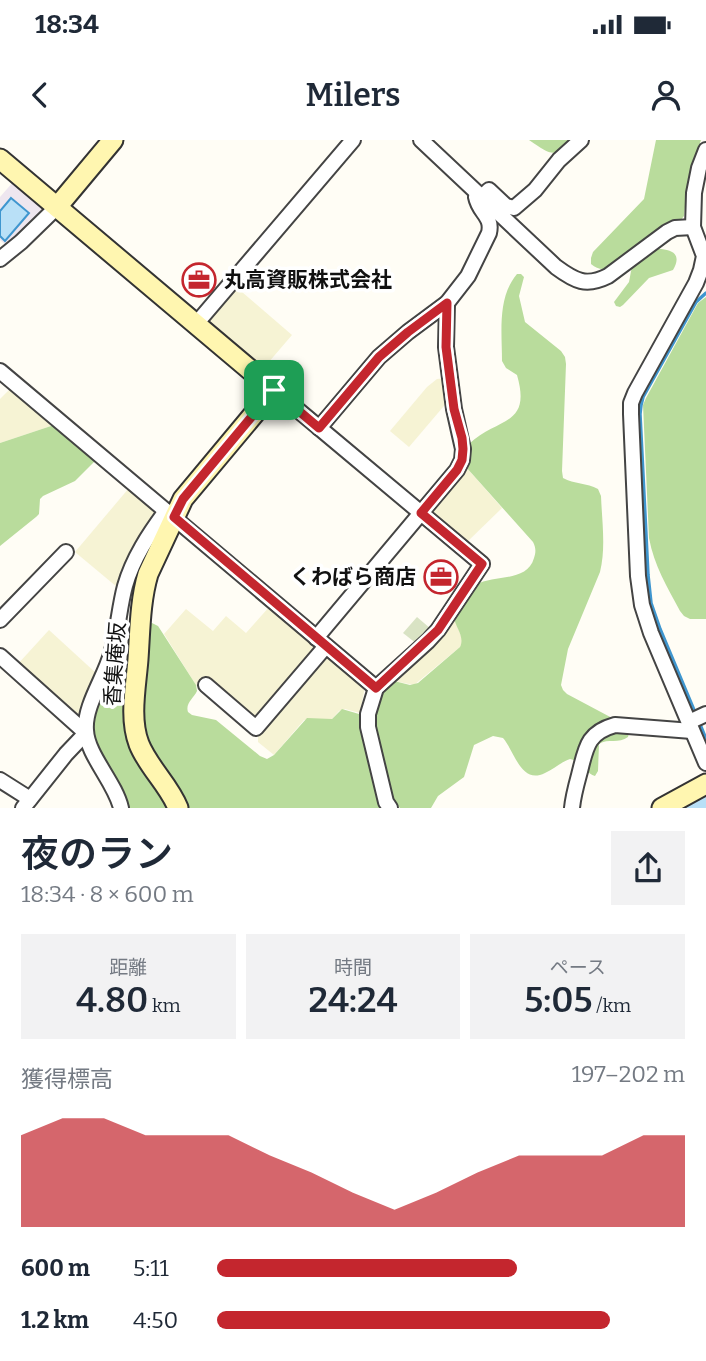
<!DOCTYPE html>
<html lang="ja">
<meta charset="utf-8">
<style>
body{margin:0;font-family:Bitter,"Noto Sans JP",serif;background:#f2f2f3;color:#1f2937;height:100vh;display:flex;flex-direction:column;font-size:26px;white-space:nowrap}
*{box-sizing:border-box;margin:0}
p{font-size:23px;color:#747a83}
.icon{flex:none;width:38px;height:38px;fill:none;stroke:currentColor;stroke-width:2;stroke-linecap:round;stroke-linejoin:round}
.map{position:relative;height:668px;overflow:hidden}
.details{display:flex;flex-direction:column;background:#fff;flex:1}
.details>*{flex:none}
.pin{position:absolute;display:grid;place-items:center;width:60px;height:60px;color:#fff;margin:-30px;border-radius:14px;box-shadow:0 4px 10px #0006}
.round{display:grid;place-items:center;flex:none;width:74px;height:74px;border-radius:0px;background:#f2f2f3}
.headline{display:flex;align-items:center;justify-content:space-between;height:119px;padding:0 21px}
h1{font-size:38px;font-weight:600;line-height:52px}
.figures{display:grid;grid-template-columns:repeat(3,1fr);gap:10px;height:119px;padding:7px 21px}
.figures div{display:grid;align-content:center;border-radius:0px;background:#f2f2f3;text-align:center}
.figures b{font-size:35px;font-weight:600}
.figures small{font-size:19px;font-weight:400}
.figures p{font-size:19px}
.chart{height:196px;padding:14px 21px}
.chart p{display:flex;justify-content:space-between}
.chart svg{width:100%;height:126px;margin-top:7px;fill:#c4262e;opacity:.7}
ul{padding:0 21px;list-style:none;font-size:23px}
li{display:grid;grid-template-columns:112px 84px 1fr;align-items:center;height:52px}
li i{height:18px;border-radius:9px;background:#c4262e}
.status{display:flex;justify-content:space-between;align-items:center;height:49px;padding:0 35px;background:#fff;direction:ltr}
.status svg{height:19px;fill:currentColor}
header{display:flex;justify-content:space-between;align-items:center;height:91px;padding:0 21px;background:#fff;font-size:32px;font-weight:600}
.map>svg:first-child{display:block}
.industrial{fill:#eee6ef}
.farmland{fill:#f6f3d4}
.forest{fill:#b9dc9c}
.cemetery{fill:#d9e3c4}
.water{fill:#b9e0f7;stroke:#3f96cf;stroke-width:2}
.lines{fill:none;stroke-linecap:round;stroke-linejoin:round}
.stream{stroke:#3f96cf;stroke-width:3.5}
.river{stroke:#b9e0f7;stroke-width:23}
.street-casing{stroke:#444;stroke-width:18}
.secondary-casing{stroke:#333;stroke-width:23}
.street{stroke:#fff;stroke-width:14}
.secondary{stroke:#fff6b0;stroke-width:19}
.route-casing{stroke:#fff;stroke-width:14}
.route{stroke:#c4262e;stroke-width:9}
.labels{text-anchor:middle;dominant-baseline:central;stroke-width:7;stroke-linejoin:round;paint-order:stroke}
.poi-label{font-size:21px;font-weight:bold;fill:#111;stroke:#fff;text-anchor:start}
.street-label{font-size:21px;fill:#111;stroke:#fff}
</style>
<div class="status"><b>18:34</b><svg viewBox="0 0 49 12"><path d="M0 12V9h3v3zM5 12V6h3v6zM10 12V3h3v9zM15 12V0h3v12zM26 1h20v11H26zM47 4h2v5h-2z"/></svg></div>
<header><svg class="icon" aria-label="back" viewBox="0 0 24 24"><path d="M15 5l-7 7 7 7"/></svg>Milers<svg class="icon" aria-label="person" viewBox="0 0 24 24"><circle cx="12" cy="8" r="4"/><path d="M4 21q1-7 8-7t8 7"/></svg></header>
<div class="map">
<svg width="706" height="668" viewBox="0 0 706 668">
<rect width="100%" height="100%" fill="#fffdf5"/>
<!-- industrial -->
<path class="industrial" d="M 14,41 L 43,66 L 43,73 L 7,106 L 0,100 L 0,57 Z"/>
<!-- farmland -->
<g class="farmland">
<path d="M 235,146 L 292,195 L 262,230 L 207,184 L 207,179 Z"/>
<path d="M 446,238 L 449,260 L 409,307 L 390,291 L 427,247 L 437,239 Z"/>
<path d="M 12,247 L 54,283 L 51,286 L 0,303 L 0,259 Z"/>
<path d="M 466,327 L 502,368 L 466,403 L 431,373 L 430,368 Z"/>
<path d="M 129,348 L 159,372 L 121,444 L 117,447 L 75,412 Z"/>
<path d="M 270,466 L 317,506 L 317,510 L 258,579 L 253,579 L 207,541 L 199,550 L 164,494 L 186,469 L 213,491 L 226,476 L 246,493 Z"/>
<path d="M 454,478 L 462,498 L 462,503 L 460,507 L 414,545 L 394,541 Z"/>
<path d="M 49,490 L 97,534 L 82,580 L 79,580 L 17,525 Z"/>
<path d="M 324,515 L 329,515 L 365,546 L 360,573 L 345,569 L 339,571 L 332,579 L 304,580 L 274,615 L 258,602 L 258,594 Z"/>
</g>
<!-- forest -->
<g class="forest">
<path d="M 529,0 L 576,0 C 553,18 553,16 529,0 Z"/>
<path d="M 656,0 L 701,0 L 688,39 L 684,76 L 680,81 L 665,87 L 609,128 C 602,130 597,129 591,124 L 591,118 L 593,112 L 644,59 Z"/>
<path d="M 658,109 C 673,109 682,115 673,130 L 649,138 L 623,165 L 620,167 L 616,166 L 614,162 L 629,142 L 632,126 L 652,110 Z"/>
<path d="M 517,134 L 521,134 L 524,137 L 519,156 L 525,182 L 561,211 L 565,217 L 566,224 L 562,331 L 563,338 C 574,344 587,343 598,349 L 601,356 C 602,382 606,408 600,432 L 568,509 L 561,545 L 563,550 L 567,554 L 614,579 L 629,593 L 628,597 C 619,604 608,598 599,604 L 598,631 L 595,636 C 585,633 582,621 570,619 C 561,622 554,629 545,633 C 521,645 515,612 503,598 L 493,596 L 474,605 L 464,637 L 438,656 L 431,668 L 400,668 L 392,660 L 375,586 C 375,566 379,555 394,541 L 410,545 L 418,543 L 460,507 C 465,497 456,488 454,478 C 460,468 467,452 476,445 C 493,434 527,443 534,418 C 536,412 536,408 533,402 L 466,327 L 469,304 C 497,277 532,287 517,235 L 506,228 L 502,221 C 502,192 497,158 517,134 Z"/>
<path d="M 706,157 L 706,479 L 690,479 L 684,476 L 680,471 C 667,447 654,425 649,398 L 643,265 L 646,258 L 698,163 Z"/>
<path d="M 51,286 L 56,286 L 94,317 L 94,322 L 75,341 L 43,356 L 40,359 L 39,374 L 36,377 L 0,406 L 0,303 Z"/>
<path d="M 152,483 L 158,486 L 196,545 L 197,551 C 194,558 185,563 188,572 L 192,575 L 216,580 L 260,616 L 267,619 L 274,615 L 307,578 L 332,579 L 342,569 L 359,574 L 382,668 L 186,668 L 150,610 L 142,580 L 149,485 Z"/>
<path d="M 122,524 L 128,527 L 127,569 L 170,668 L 128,668 L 122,651 L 97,604 L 92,592 L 93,584 L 103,547 L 112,530 L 116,525 Z"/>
</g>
<!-- cemetery -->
<path class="cemetery" d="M 417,477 L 431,489 L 417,504 L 403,493 Z"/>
<!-- water -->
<path class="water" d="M 11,58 L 29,73 L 5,101 L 0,96 L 0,71 Z"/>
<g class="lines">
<!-- stream -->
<g class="stream">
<path d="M 696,575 L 660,489 L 651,463 L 648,435 L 640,274 L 641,265 L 643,257 L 696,162 L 706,153"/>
<path d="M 699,582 L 706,599"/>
</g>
<!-- river -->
<path class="river" d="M 688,668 L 706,658"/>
<defs>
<g id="street">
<path d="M 421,0 L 556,127 C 575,141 586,147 608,136 L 667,92 L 675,88 L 693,87"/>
<path d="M 706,10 L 699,28 L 694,53 L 693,87 L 704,116 L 701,130 L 696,143 L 635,253 L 631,263 L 631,274 L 638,436 L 642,465 L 651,493 L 706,623"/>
<path d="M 482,57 L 489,50 L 506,66 L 514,68 L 535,50 L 559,20 L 581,0"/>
<path d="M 0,119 L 21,102 L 57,67"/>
<path d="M 196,184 L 353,0"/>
<path d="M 0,231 L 376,548"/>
<path d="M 274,250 L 482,424 L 438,490 L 428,501 L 376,548 L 368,574 L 368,587 L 386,662 L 390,668"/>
<path d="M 319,288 L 379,217 L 408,192 L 447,163 L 468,136 L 489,93 C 493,76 479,73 476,57"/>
<path d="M 0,480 L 66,412"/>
<path d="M 316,498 L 457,330 L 462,320 L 463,309 L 454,269 L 446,207 L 447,163"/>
<path d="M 0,516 L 86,593 L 66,614 L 23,668"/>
<path d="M 206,545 L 256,588 L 326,506"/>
<path d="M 689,582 L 706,574"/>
<path d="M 0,640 L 30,659"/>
<path d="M 121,668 C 115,642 87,615 86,590 C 84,566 105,537 111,514 C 118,492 119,468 125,446 C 133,418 149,394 166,371"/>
<path d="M 572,668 C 573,657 576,646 579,635 C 586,609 586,593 615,585 L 692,591"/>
</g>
<g id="secondary">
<path d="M 0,19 L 274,250 L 183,359 L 148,434 C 140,461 140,491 138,519 C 136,546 129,578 139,604 C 148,627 169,645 178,668"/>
<path d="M 57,67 L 113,0"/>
<path d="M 662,668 L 706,644"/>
</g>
</defs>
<!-- street casing -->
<use href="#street" class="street-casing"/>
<!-- secondary casing -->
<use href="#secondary" class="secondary-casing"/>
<!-- street -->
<use href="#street" class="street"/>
<!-- secondary -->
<use href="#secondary" class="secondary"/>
</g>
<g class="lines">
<defs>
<path id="route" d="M 447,163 L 446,207 L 454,269 L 462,298 L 463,309 L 462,320 L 457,330 L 421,373 L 482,424 L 438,490 L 376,548 L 174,377 L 183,359 L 274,250 L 319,288 L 379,217 L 408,192 Z"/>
</defs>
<!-- route casing -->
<use href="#route" class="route-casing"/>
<!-- route -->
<use href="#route" class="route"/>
</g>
<!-- icons -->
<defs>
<symbol id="office-ring" viewBox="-11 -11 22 22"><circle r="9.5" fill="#fff" stroke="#c4262e" stroke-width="1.5"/><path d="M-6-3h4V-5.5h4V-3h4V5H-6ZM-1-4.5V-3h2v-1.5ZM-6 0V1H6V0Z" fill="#c4262e"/></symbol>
</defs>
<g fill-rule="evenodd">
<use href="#office-ring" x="180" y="121" width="38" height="38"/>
<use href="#office-ring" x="422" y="418" width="38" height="38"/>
</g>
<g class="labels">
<!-- poi labels -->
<g class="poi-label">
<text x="224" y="140">丸高資販株式会社</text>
<text x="416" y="437" text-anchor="end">くわばら商店</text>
</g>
<!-- street labels -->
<g class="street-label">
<text transform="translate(115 524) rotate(-86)">香集庵坂</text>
</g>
</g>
</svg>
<div class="pin" style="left:274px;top:250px;background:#1e9e55"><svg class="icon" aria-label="arrive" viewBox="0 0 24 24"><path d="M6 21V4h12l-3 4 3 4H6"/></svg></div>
</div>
<section class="details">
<div class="headline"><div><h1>夜のラン</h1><p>18:34 · 8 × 600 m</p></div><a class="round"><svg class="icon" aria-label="share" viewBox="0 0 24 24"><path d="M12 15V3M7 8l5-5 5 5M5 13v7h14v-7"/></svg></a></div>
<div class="figures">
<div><p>距離</p><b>4.80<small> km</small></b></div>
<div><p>時間</p><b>24:24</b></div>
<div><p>ペース</p><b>5:05<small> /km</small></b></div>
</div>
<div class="chart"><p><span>獲得標高</span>197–202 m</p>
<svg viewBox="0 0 160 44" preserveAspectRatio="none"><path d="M0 44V12L10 6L20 6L30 12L40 12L50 12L60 19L70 25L80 32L90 38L100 32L110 25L120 19L130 19L140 19L150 12L160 12V44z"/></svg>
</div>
<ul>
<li><b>600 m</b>5:11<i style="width:64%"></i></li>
<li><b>1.2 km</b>4:50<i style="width:84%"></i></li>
</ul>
</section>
